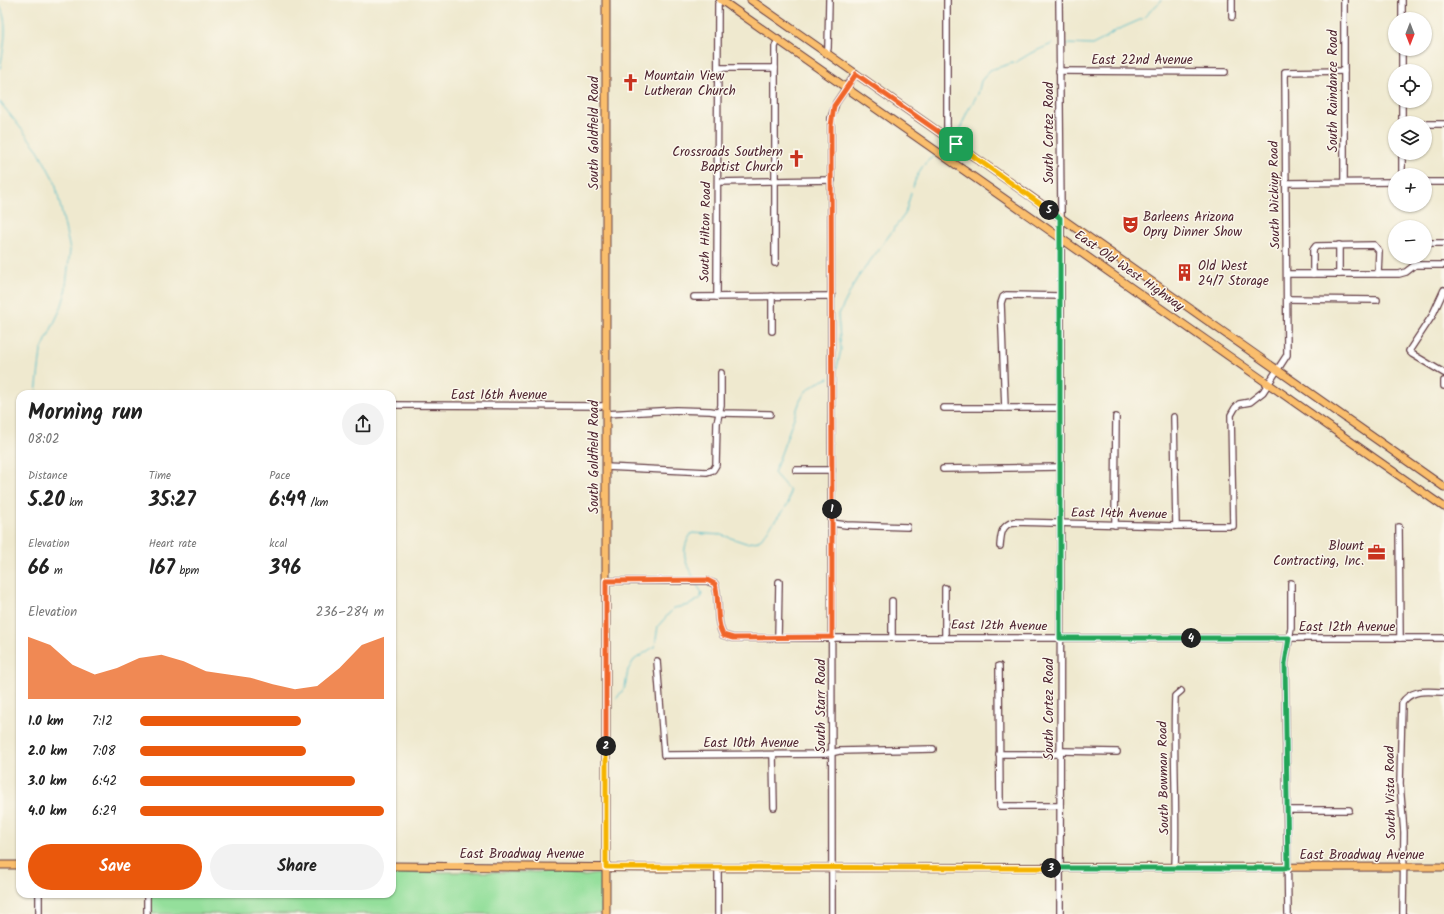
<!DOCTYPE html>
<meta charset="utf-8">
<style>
body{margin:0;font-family:Kalam,sans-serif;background:#f2f2f2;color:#222;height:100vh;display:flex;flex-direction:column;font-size:15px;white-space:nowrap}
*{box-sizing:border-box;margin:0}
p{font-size:13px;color:#767676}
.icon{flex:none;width:22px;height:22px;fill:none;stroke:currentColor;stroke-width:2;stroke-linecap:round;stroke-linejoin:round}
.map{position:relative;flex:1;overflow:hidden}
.sheet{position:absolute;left:16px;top:390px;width:380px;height:508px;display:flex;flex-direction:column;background:#fff;border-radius:12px;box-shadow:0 1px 3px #0004}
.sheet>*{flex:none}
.needle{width:26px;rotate:180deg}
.buttons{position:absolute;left:1388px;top:12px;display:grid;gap:8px}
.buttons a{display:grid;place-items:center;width:44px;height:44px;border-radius:50%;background:#fff;box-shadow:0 1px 3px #0004;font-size:20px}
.pin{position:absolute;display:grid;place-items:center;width:34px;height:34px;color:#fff;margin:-17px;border-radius:8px;box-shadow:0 2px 6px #0006}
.km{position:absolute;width:20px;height:20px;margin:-10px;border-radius:50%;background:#222;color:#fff;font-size:11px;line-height:20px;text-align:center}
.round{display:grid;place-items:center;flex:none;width:42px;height:42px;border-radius:21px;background:#f2f2f2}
.head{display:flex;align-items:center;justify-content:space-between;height:68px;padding:0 12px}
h1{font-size:22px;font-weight:700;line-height:30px}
.stats{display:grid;grid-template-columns:repeat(3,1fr);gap:6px;height:68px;padding:4px 12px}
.stats div{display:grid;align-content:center}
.stats b{font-size:20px;font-weight:700}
.stats small{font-size:11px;font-weight:400}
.stats p{font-size:11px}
.chart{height:112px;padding:8px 12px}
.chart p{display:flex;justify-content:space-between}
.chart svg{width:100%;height:72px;margin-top:4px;fill:#ea580c;opacity:.7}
.cta{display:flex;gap:8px;margin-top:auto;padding:8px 12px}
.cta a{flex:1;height:46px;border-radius:24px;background:#ea580c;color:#fff;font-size:16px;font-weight:700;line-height:46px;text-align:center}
.cta a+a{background:#f2f2f2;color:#222}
ul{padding:0 12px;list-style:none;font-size:13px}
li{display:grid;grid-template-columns:64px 48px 1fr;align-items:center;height:30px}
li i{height:10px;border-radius:5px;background:#ea580c}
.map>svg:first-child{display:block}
.green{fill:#94df9b;stroke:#6f7f63}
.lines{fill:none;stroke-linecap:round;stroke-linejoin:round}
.stream{stroke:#4dbac8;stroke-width:1}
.minor-casing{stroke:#633d44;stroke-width:8}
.major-casing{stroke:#633d44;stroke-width:9}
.minor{stroke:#fff;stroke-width:5.5}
.major{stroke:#fabe6d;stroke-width:7}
.split-1-casing{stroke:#fff;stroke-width:8}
.split-2-casing{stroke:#fff;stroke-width:8}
.split-3-casing{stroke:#fff;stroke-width:8}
.split-4-casing{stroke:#fff;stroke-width:8}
.split-5-casing{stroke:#fff;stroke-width:8}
.split-6-casing{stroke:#fff;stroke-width:8}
.split-1{stroke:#f0652b;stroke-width:5}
.split-2{stroke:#f0652b;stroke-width:5}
.split-3{stroke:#f5b400;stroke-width:5}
.split-4{stroke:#22a559;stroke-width:5}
.split-5{stroke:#22a559;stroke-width:5}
.split-6{stroke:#f5b400;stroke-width:5}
.labels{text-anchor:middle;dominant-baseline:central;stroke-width:3;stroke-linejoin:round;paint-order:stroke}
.street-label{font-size:13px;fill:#4a1f2b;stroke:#fbf7ec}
.poi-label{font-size:13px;fill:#4a1f2b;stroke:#fbf7ec;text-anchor:start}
</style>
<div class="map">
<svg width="1444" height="914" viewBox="0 0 1444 914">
<rect width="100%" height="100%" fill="#fbf7ec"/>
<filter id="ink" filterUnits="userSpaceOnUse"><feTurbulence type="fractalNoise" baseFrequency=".025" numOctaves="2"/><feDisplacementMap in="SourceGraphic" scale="8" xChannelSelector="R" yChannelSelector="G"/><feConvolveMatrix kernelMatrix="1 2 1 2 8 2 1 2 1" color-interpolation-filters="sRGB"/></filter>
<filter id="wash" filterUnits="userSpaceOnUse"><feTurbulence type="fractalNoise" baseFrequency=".012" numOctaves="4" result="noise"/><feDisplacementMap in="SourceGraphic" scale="16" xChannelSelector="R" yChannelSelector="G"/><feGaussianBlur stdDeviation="0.9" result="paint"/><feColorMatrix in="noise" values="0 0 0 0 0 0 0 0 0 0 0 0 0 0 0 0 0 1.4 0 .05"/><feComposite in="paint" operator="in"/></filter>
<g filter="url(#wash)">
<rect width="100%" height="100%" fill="#efe9cf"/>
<!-- green -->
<path class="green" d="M 392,872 L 559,872 C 568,874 576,876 585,876 C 590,876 595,873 601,875 L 602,879 L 602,914 L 149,914 L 149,894 L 392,894 Z"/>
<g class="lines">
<!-- stream -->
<g class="stream">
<path d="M 0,6 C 9,24 4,48 0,68"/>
<path d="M 1066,44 L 1092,45 L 1102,40 L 1117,30 L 1142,19 L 1162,0"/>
<path d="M 0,102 L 38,150 L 55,182 L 70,250 L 65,295 L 61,308 L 41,351 L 36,394"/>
<path d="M 956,140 L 967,112 L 978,94 L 981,81 L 990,70 L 1016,62 L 1031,53 L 1052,44"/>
<path d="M 943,152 L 951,145"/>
<path d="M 913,187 C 917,173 924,161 936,155"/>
<path d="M 834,372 L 837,367 L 841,350 L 838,316 L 856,280 L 905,214 L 911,193"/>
<path d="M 694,578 C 684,562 680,549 692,533 L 722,535 L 746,543 L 759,541 L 788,504 L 790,491 L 774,473 L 800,401 L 805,392 L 817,383 L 829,378"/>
<path d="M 617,698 L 625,687 L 628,670 L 634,660 L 655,646 L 658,626 L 674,608 L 689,605 L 700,599 L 702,593 L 696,583"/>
<path d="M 32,914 L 34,894"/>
</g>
</g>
</g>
<g filter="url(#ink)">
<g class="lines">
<defs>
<g id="minor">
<path d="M 1059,0 L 1061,212 L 1060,914"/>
<path d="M 1344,0 L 1344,182"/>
<path d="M 1402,0 L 1402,19"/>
<path d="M 1232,17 L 1232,0"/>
<path d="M 827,53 L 828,48 L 829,0"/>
<path d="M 718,68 L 775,68"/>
<path d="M 1059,71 L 1225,72"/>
<path d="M 1402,71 L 1402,49"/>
<path d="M 1402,123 L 1402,101"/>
<path d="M 1425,124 L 1444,124"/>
<path d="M 946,137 L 947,132 L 947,0"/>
<path d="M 1402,175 L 1402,153"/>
<path d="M 718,182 L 832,180"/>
<path d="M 1425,182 L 1444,182"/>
<path d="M 1286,183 L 1395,182"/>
<path d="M 1425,243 L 1444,243"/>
<path d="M 1339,245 L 1339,274"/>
<path d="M 775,263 L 775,47 L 778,39"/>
<path d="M 1287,274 L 1399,274 L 1406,272 L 1415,265 L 1444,265"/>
<path d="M 1313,274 L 1313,250 L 1316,246 L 1374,245 L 1379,251 L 1378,274"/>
<path d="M 1444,290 L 1432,316 L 1409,351 L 1412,354 L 1444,373"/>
<path d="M 772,296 L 772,331"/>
<path d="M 694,297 L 832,296"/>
<path d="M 717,297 L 718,4 L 721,0"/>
<path d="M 1287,299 L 1377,300"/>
<path d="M 1444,381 L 1444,386"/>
<path d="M 392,405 L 606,406"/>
<path d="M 944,408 L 1060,408"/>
<path d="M 1005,408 L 1001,303 L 1003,297 L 1006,295 L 1060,296"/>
<path d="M 606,414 L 676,410 L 710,411 L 723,413 L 770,414"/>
<path d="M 1174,417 L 1176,526"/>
<path d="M 606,467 L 707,472 L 713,470 L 716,465 L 717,423 L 721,405 L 721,373"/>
<path d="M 943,469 L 1060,467"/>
<path d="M 796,470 L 832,470"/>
<path d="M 832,523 L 846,525 L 907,527"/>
<path d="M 1115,525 L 1116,417"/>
<path d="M 1399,527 L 1400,638"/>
<path d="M 1000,546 C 1001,534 1001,526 1013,522 L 1176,526 L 1233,526 L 1231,415 L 1235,408 L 1239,404 L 1250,402 L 1263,392 L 1287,355 L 1285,72 L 1344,71"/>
<path d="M 606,581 L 707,581 L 715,584 C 720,600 715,620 723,635 L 733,638 L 1444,638"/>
<path d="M 892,601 L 892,637"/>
<path d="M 945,637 L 945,588"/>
<path d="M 778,638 L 779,582"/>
<path d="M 657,661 L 664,755 L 826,754 L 839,751 L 933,749"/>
<path d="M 999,666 L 1000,806 L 1060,806"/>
<path d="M 1060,751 L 1117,752"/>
<path d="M 999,754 L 1060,754"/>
<path d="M 773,755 L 774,807"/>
<path d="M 1287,810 L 1349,810"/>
<path d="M 1175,867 C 1177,810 1173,753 1175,696 L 1181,691"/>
<path d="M 718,868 L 718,914"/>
<path d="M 39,894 L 39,914"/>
<path d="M 147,914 L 147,894"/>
<path d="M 832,914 L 831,118 L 836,103 L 856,73"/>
<path d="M 1288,914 L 1285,663 L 1291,628 L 1291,583"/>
<path d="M 1403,914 L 1404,832 L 1400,784 L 1402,703 C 1412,688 1428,692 1444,692"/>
</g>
<g id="major">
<path d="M 606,0 L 606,914"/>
<path d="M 721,0 L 1444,507"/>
<path d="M 751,0 L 1444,487"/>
<path d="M 0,865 L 20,865"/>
<path d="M 392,866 L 661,868 L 1444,867"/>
</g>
</defs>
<!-- minor casing -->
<use href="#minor" class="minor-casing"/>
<!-- major casing -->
<use href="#major" class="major-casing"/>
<!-- minor -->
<use href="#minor" class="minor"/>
<!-- major -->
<use href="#major" class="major"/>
</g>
</g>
<g class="lines" filter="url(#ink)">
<defs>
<path id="split-1" d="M 832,509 L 831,126 L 834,106 L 856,74 L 956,144"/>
<path id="split-2" d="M 606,746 L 606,581 L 707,580 L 715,584 C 720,600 715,620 723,635 L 733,638 L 832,637 L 832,509"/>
<path id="split-3" d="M 606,746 L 606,867 L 1051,868"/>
<path id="split-4" d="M 1051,868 L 1288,868 L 1285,663 L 1289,638 L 1191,638"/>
<path id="split-5" d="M 1049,210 L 1060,218 L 1060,638 L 1191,638"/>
<path id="split-6" d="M 956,144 L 1049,210"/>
</defs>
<!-- split-1 casing -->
<use href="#split-1" class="split-1-casing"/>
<!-- split-2 casing -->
<use href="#split-2" class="split-2-casing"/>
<!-- split-3 casing -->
<use href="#split-3" class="split-3-casing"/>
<!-- split-4 casing -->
<use href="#split-4" class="split-4-casing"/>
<!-- split-5 casing -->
<use href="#split-5" class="split-5-casing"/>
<!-- split-6 casing -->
<use href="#split-6" class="split-6-casing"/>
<!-- split-1 -->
<use href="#split-1" class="split-1"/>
<!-- split-2 -->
<use href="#split-2" class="split-2"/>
<!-- split-3 -->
<use href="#split-3" class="split-3"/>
<!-- split-4 -->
<use href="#split-4" class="split-4"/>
<!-- split-5 -->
<use href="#split-5" class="split-5"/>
<!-- split-6 -->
<use href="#split-6" class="split-6"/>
</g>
<!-- icons -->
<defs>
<symbol id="church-bare" viewBox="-9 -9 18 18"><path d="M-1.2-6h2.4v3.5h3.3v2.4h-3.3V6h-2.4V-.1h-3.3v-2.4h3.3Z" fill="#c8321e" stroke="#fbf7ec" stroke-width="2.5" paint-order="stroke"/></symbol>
<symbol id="theatre-bare" viewBox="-9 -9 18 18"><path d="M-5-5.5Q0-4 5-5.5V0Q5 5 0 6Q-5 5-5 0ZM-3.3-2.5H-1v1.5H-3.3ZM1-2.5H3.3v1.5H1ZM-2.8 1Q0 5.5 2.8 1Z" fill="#c8321e" stroke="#fbf7ec" stroke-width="2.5" paint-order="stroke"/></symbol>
<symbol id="building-bare" viewBox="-9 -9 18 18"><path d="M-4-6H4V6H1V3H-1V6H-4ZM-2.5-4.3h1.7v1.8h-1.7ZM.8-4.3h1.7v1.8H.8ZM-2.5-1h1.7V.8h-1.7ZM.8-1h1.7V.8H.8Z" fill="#c8321e" stroke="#fbf7ec" stroke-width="2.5" paint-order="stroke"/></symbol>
<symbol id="office-bare" viewBox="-9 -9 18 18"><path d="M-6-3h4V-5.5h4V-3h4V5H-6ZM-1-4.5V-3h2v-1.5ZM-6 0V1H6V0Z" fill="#c8321e" stroke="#fbf7ec" stroke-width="2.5" paint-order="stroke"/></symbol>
</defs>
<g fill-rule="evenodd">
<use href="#church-bare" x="618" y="70" width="25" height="25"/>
<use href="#church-bare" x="784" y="146" width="25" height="25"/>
<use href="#theatre-bare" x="1118" y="212" width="25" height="25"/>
<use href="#building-bare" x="1172" y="260" width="25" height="25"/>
<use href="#office-bare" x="1364" y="540" width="25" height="25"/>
</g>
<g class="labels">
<!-- street labels -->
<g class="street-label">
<text x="1142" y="60">East 22nd Avenue</text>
<text transform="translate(1333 91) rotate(-90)">South Raindance Road</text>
<text transform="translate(594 133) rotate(-90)">South Goldfield Road</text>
<text transform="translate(1049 133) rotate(-90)">South Cortez Road</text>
<text transform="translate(1275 195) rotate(-91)">South Wickiup Road</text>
<text transform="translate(706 232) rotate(-89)">South Hilton Road</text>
<text transform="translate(1129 271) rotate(35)">East Old West Highway</text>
<text x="499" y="395">East 16th Avenue</text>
<text transform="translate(594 457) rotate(-90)">South Goldfield Road</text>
<text transform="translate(1119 514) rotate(1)">East 14th Avenue</text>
<text transform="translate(999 626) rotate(1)">East 12th Avenue</text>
<text x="1347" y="627">East 12th Avenue</text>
<text transform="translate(821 706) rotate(-90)">South Starr Road</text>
<text transform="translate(1049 709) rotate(-90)">South Cortez Road</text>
<text x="751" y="743">East 10th Avenue</text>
<text transform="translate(1164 778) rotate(-91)">South Bowman Road</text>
<text transform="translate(1391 793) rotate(-91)">South Vista Road</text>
<text x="522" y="854">East Broadway Avenue</text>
<text x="1362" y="855">East Broadway Avenue</text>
</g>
<!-- poi labels -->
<g class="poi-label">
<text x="644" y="76">Mountain View<tspan x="644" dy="15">Lutheran Church</tspan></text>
<text x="783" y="152" text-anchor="end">Crossroads Southern<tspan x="783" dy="15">Baptist Church</tspan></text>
<text x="1143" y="217">Barleens Arizona<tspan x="1143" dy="15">Opry Dinner Show</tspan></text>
<text x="1198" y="266">Old West<tspan x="1198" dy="15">24/7 Storage</tspan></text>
<text x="1364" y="546" text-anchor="end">Blount<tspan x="1364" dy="15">Contracting, Inc.</tspan></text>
</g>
</g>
</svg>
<div class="buttons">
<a><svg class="needle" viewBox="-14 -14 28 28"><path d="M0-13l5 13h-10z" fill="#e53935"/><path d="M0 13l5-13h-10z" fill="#767676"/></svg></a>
<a><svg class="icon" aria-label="locate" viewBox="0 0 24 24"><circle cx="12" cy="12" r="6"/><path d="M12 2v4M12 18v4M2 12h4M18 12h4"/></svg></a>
<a><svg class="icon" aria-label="layers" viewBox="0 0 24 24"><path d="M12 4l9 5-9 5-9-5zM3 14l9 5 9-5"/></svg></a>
<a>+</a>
<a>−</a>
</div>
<div class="pin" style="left:956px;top:144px;background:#1e9e55"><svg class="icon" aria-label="arrive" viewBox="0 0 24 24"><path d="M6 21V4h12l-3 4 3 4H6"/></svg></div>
<b class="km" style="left:832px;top:509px">1</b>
<b class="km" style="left:606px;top:746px">2</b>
<b class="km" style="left:1051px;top:868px">3</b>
<b class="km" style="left:1191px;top:638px">4</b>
<b class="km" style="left:1049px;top:210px">5</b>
<section class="sheet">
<div class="head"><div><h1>Morning run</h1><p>08:02</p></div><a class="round"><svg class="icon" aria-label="share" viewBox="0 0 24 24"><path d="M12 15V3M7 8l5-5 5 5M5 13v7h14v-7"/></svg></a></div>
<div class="stats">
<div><p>Distance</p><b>5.20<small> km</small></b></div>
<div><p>Time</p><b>35:27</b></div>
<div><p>Pace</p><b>6:49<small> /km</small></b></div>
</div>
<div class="stats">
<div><p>Elevation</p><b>66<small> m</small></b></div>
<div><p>Heart rate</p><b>167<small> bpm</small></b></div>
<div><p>kcal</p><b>396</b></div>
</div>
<div class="chart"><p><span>Elevation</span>236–284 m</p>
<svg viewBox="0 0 160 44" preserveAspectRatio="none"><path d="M0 44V6L10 11L20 23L30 29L40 25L50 19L60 17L70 21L80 27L90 29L100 31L110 35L120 38L130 36L140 25L150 11L160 6V44z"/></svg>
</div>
<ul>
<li><b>1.0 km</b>7:12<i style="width:66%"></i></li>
<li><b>2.0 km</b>7:08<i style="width:68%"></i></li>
<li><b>3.0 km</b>6:42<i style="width:88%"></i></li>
<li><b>4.0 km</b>6:29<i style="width:100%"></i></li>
</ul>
<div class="cta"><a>Save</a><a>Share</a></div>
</section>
</div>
